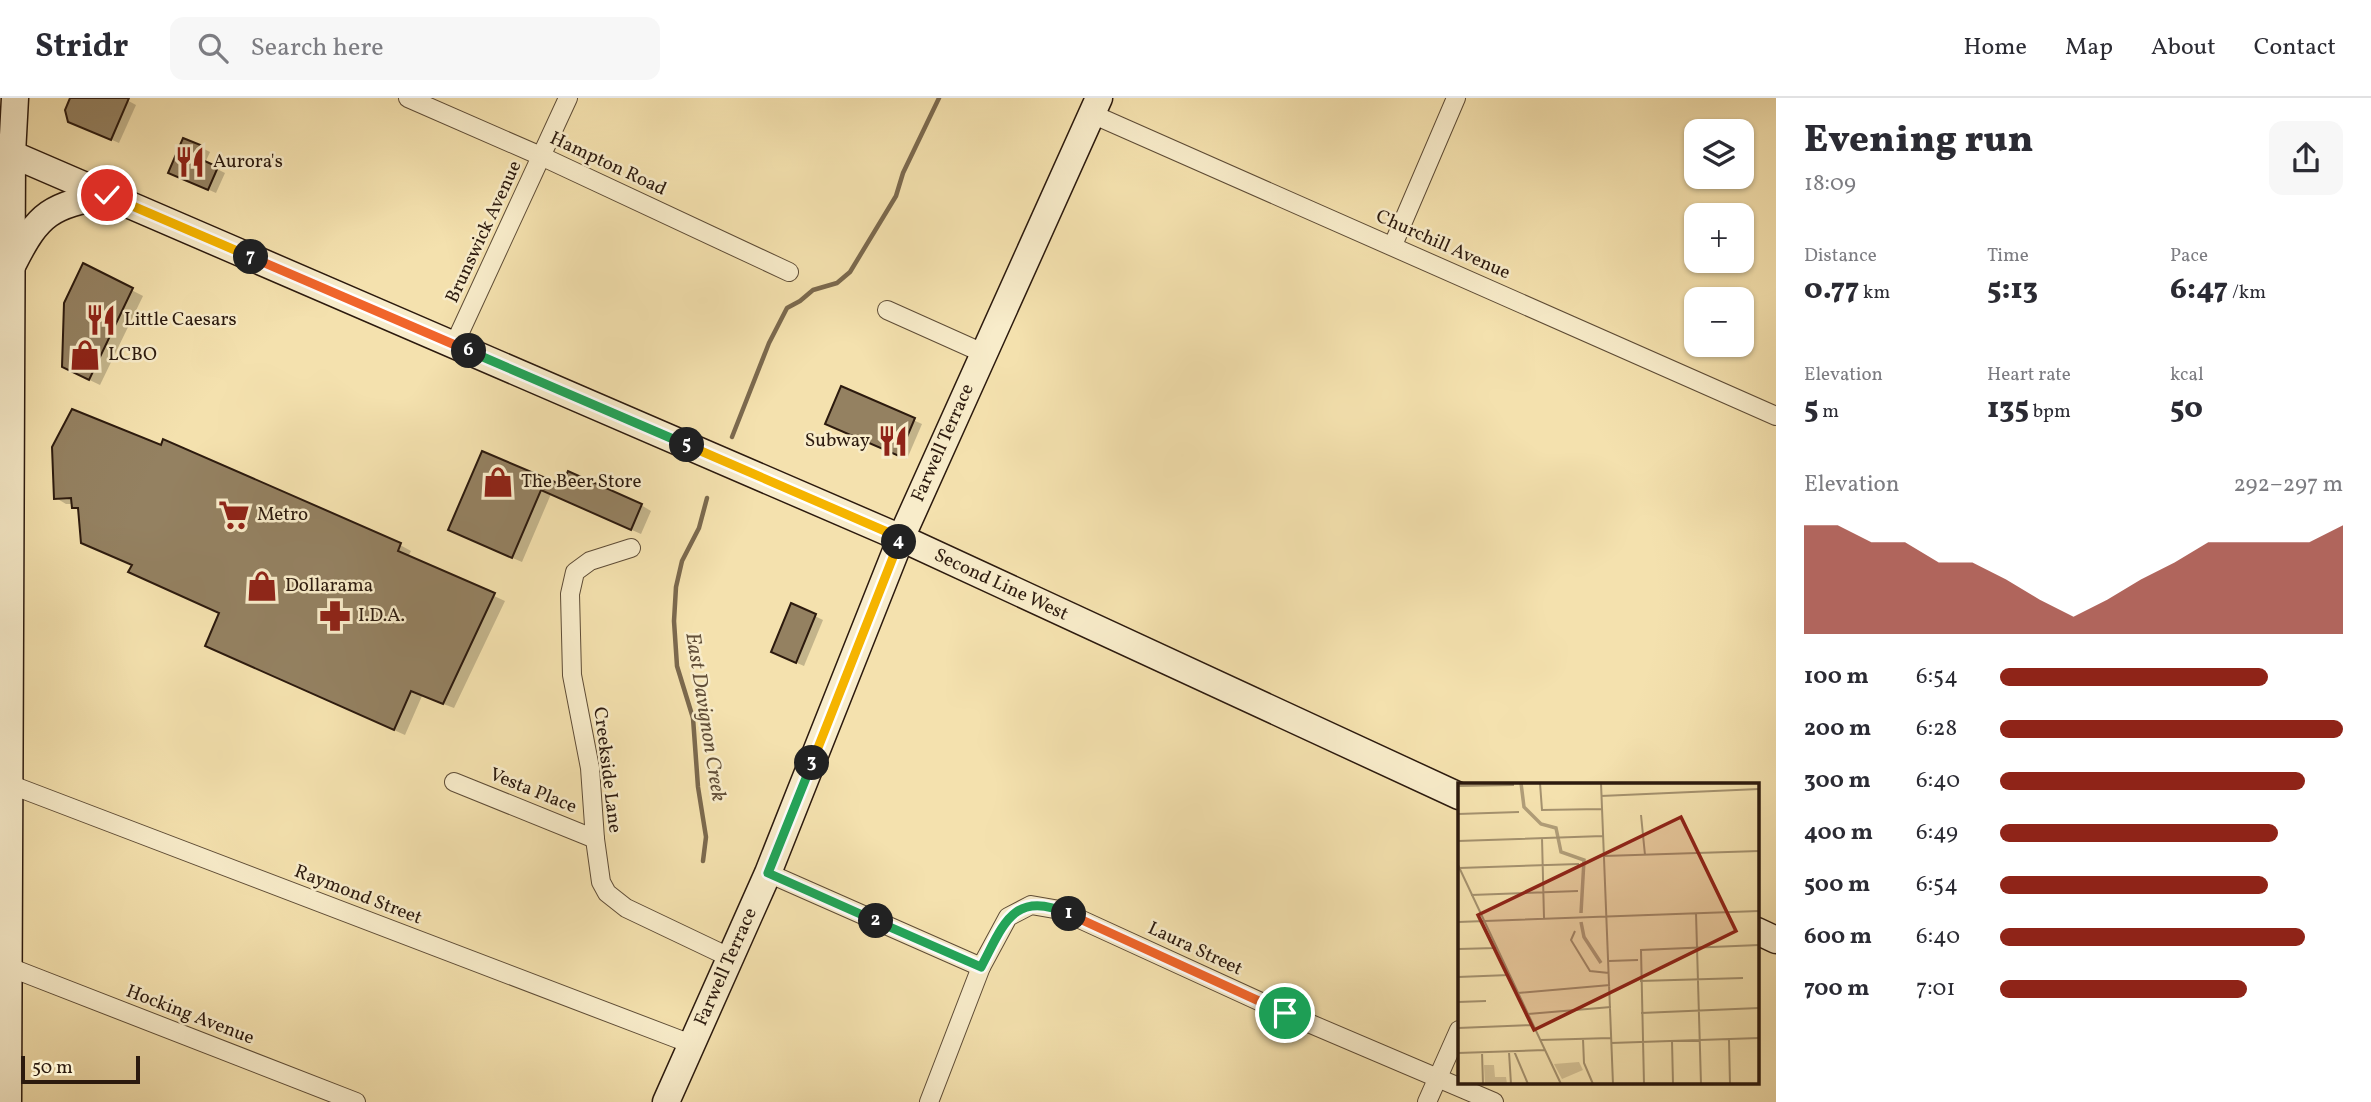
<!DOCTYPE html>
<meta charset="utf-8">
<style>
body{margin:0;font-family:Vollkorn,serif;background:#f7f7f7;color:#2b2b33;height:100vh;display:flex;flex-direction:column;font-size:26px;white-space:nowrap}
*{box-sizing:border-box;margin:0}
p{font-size:23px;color:#7c7c81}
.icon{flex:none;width:38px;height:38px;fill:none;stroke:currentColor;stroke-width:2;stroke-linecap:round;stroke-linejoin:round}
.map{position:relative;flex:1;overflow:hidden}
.panel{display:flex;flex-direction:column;background:#fff;width:595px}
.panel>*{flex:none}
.fabs{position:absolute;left:1684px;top:21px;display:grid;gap:14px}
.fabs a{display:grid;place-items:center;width:70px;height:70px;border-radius:14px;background:#fff;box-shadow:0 2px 5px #0004;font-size:35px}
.scale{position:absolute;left:21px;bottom:18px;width:119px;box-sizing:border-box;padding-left:7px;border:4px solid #2c1a0e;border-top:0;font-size:19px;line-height:24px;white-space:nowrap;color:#2c1a0e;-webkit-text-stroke:5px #f8ecca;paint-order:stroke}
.pin{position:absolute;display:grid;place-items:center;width:60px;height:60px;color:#fff;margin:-30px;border:4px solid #fff;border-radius:50%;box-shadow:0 2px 7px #0007}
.km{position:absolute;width:35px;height:35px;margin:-18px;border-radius:50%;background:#222;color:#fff;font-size:19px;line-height:35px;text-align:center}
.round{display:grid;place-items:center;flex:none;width:74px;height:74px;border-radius:14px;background:#f7f7f7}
.summary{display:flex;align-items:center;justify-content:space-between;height:119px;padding:0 28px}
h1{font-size:38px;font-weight:800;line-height:52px}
.figures{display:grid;grid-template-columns:repeat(3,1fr);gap:10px;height:119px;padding:7px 28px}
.figures div{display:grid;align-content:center}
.figures b{font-size:30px;font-weight:800}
.figures small{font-size:19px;font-weight:400}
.figures p{font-size:19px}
.chart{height:196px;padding:14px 28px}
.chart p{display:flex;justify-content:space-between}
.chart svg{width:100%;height:126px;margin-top:7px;fill:#8f2418;opacity:.7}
ul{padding:0 28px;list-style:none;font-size:23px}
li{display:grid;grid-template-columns:112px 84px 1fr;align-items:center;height:52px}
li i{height:18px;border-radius:9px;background:#8f2418}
header{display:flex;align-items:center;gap:42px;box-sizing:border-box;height:98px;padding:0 35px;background:#fff;border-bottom:2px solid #e1e1e2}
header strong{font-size:33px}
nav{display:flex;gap:38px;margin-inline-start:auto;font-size:24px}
.search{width:490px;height:63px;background:#f7f7f7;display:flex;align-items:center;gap:18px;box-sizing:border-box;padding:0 24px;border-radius:14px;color:#7c7c81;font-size:26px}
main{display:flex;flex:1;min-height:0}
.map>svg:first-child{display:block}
.shadow{fill:#0003}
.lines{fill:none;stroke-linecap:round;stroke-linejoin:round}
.stream{stroke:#7b694e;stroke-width:4.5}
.building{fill:#948161;stroke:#2c1a0e;stroke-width:2}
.street-casing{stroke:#5e4c36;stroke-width:20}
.secondary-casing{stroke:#2c1a0e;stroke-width:29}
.street{stroke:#f8ecca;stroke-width:18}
.secondary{stroke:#f8ecca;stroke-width:26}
.split-1-casing{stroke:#fff;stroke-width:14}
.split-2-casing{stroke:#fff;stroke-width:14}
.split-3-casing{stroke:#fff;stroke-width:14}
.split-4-casing{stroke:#fff;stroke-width:14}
.split-5-casing{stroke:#fff;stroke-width:14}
.split-6-casing{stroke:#fff;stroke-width:14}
.split-7-casing{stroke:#fff;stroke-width:14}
.split-8-casing{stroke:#fff;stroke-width:14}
.split-1{stroke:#f0652b;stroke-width:9}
.split-2{stroke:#22a559;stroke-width:9}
.split-3{stroke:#22a559;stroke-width:9}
.split-4{stroke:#f5b400;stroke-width:9}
.split-5{stroke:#f5b400;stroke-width:9}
.split-6{stroke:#22a559;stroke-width:9}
.split-7{stroke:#f0652b;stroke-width:9}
.split-8{stroke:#f5b400;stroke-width:9}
.labels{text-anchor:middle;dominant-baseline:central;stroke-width:5;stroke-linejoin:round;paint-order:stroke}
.poi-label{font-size:19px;fill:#2c1a0e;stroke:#f8ecca;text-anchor:start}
.street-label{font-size:19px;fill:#2c1a0e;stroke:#f8ecca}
.water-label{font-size:21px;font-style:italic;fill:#614e38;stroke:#f8ecca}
.inset-river{fill:none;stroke:#b09d78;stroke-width:3.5}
.inset-road{fill:none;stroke:#a4916e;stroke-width:2}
.view{fill:#8f2418;fill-opacity:0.15;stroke:#8f2418;stroke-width:3.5}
.inset-edge{fill:none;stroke:#2c1a0e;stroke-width:3.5}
</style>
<header>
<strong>Stridr</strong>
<div class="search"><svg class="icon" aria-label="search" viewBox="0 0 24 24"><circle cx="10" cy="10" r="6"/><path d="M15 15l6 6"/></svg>Search here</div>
<nav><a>Home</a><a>Map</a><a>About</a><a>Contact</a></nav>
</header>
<main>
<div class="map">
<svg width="1776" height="1004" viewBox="0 0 1776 1004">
<rect width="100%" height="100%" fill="#f4e1ae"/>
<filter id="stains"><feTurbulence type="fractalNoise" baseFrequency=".00286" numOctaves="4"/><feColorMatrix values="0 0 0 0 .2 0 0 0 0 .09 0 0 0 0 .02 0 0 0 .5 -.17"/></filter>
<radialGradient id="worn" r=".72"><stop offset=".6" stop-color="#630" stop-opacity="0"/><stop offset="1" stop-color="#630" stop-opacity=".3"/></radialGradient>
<!-- shadow -->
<g class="shadow">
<path d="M 72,0 L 123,0 L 136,7 L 119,45 L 78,27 Z"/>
<path d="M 202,50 L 210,54 L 205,65 L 225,75 L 216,95 L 178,78 Z"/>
<path d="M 83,167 L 143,198 L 100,287 L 75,275 Z"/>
<path d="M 842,290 L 922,326 L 907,361 L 835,330 Z"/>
<path d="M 54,349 L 400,447 L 411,453 L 408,459 L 505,503 L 454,610 L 422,598 L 405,637 L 207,548 L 221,516 L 133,468 L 83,444 L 80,413 L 73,409 L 73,406 L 66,406 L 56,400 Z"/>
<path d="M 483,355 L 563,390 L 641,407 L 651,413 L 641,436 L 551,396 L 522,464 L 460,437 Z"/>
<path d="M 792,507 L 823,522 L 804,568 L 781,558 Z"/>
</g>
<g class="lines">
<!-- stream -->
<g class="stream">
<path d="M 732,339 L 769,245 L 787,210 L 800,203 L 813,192 L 837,185 L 850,174 L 896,98 L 903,75 L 939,0"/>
<path d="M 703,763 L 706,739 L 698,689 L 693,620 L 677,568 L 674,523 L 676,489 L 682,463 L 699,430 L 707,400"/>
</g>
</g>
<!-- building -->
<g class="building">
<path d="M 70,0 L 129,0 L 111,42 L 68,24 L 65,12 Z"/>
<path d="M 183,40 L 203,48 L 198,60 L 218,69 L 208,92 L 168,75 Z"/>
<path d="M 83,165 L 133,190 L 89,282 L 62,269 L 64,205 Z"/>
<path d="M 841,288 L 915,320 L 899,358 L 825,326 Z"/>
<path d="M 72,311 L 161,347 L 163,341 L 401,445 L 398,453 L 495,495 L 443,606 L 411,593 L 394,632 L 205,548 L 219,515 L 128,474 L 132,467 L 81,445 L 78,410 L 72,410 L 71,400 L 54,401 L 52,349 Z"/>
<path d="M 482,353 L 562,387 L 568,373 L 642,406 L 631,432 L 541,392 L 512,460 L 448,432 Z"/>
<path d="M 791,505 L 816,516 L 796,565 L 771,554 Z"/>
</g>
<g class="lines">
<defs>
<g id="street">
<path d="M 408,0 L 543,59 L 789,174"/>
<path d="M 1092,16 L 1776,318"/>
<path d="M 1393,147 L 1456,0"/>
<path d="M 887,212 L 983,255"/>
<path d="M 454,247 L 568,0"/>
<path d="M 631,450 L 590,463 L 575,474 L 570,496 L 572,577 L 590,670 L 595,741 L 601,784 L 607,795 L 626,810 L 731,860"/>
<path d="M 454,684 L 595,741"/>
<path d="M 9,686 L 691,946"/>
<path d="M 768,775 L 981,869"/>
<path d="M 9,869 L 356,1004"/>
<path d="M 929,1004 L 981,869 L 1008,819 L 1031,807 L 1060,812 L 1285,915 L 1494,1004"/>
<path d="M 1427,1004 L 1459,932"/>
</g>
<g id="secondary">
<path d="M 0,51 L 901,440 L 1459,698"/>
<path d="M 13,166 C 39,114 51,108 107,97"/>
<path d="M 1757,833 L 1776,842"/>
<path d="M 8,1004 L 12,56 L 15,0"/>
<path d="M 666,1004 L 768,775 L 901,440 L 1099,0"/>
</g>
</defs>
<!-- street casing -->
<use href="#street" class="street-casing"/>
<!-- secondary casing -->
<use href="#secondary" class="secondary-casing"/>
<!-- street -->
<use href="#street" class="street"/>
<!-- secondary -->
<use href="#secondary" class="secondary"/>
</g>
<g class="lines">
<defs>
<path id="split-1" d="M 1069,816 L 1285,915"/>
<path id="split-2" d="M 876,823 L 981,869 C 1003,828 1013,790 1069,816"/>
<path id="split-3" d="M 812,665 L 768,775 L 876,823"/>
<path id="split-4" d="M 812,665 L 899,444"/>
<path id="split-5" d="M 687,347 L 901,440 L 899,444"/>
<path id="split-6" d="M 469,253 L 687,347"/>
<path id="split-7" d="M 251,159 L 469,253"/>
<path id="split-8" d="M 107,97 L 251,159"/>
</defs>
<!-- split-1 casing -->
<use href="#split-1" class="split-1-casing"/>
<!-- split-2 casing -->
<use href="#split-2" class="split-2-casing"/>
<!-- split-3 casing -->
<use href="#split-3" class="split-3-casing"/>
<!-- split-4 casing -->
<use href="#split-4" class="split-4-casing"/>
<!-- split-5 casing -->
<use href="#split-5" class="split-5-casing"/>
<!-- split-6 casing -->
<use href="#split-6" class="split-6-casing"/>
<!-- split-7 casing -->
<use href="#split-7" class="split-7-casing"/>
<!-- split-8 casing -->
<use href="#split-8" class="split-8-casing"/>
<!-- split-1 -->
<use href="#split-1" class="split-1"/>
<!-- split-2 -->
<use href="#split-2" class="split-2"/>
<!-- split-3 -->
<use href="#split-3" class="split-3"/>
<!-- split-4 -->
<use href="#split-4" class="split-4"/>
<!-- split-5 -->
<use href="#split-5" class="split-5"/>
<!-- split-6 -->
<use href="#split-6" class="split-6"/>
<!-- split-7 -->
<use href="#split-7" class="split-7"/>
<!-- split-8 -->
<use href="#split-8" class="split-8"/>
</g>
<!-- icons -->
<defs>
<symbol id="restaurant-bare" viewBox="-9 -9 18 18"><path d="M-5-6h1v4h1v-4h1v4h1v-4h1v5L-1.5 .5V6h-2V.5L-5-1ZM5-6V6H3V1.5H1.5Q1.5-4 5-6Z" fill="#8f2418" stroke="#f8ecca" stroke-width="2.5" paint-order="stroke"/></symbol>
<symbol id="shop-bare" viewBox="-9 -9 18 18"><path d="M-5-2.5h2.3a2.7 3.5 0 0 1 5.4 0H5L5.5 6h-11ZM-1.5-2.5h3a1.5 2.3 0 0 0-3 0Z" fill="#8f2418" stroke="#f8ecca" stroke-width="2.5" paint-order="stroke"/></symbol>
<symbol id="supermarket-bare" viewBox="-9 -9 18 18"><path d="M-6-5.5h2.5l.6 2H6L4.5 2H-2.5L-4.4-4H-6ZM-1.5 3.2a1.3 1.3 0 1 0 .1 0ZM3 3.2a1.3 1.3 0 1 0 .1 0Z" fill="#8f2418" stroke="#f8ecca" stroke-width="2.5" paint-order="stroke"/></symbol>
<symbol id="pharmacy-bare" viewBox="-9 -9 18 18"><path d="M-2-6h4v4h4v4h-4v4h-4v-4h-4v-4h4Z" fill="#8f2418" stroke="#f8ecca" stroke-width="2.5" paint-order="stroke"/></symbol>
</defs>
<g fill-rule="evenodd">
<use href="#restaurant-bare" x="168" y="42" width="44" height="44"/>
<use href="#restaurant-bare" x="79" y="200" width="44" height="44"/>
<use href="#shop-bare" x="63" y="235" width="44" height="44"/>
<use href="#restaurant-bare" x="871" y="321" width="44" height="44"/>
<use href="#shop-bare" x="476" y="362" width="44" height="44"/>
<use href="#supermarket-bare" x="212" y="395" width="44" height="44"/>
<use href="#shop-bare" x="240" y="466" width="44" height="44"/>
<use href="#pharmacy-bare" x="313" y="496" width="44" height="44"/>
</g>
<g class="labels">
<!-- poi labels -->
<g class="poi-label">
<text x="213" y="64">Aurora's</text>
<text x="124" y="222">Little Caesars</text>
<text x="108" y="257">LCBO</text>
<text x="870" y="343" text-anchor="end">Subway</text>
<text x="521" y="384">The Beer Store</text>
<text x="257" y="417">Metro</text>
<text x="285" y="488">Dollarama</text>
<text x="358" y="518">I.D.A.</text>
</g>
<!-- street labels -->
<g class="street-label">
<text transform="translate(608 66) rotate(25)">Hampton Road</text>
<text transform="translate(484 134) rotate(-65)">Brunswick Avenue</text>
<text transform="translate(1443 147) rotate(24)">Churchill Avenue</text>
<text transform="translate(943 345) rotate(-66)">Farwell Terrace</text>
<text transform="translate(1001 487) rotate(25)">Second Line West</text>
<text transform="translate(607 672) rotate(83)">Creekside Lane</text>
<text transform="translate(533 693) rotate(22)">Vesta Place</text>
<text transform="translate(358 797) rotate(21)">Raymond Street</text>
<text transform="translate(1195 851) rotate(25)">Laura Street</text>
<text transform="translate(726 869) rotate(-66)">Farwell Terrace</text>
<text transform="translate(190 917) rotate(21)">Hocking Avenue</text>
</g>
<!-- water labels -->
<g class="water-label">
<text transform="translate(705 619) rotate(81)">East Davignon Creek</text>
</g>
</g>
<!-- overview -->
<g transform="translate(1458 685)">
<rect width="301" height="301" fill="#f4e1ae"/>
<path d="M 121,279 L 125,287 L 104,296 L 96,281 ZM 26,282 L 36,282 L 37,294 L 48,294 L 49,301 L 27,301 Z" fill="#d2bf93"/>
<path class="inset-river" d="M 63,0 L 66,24 L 83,41 L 98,45 L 103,69 L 126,77 L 123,130M 123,139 L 126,154 L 143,180"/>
<path class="inset-road" d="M 82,0 L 84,27 L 144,26M 143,0 L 155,301M 0,3 L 56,2M 143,13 L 301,6M 0,31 L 61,29M 183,32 L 187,72M 84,55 L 86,135M 0,58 L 145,53M 146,73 L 301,68M 0,82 L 103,301M 1,85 L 121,81M 13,112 L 120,108M 238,130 L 243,301M 0,139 L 301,128M 117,148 L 113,157 L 132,188 L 151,190M 0,166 L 38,165M 151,178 L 180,177M 0,194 L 51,192M 182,198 L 285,195M 60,210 L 152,202M 0,219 L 28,218M 183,230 L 301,225M 70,231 L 153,224M 0,245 L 75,242M 125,256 L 126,280 L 135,301M 82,257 L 153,255M 271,257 L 272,301M 214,258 L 215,301M 153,260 L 301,255M 56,268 L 70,301M 24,269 L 25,301M 51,269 L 53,301M 0,270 L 87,267M 186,301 L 183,167 L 301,162"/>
<path class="view" d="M 223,34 L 278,148 L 76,247 L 20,132 Z"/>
<rect width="301" height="301" class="inset-edge"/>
</g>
<rect width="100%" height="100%" filter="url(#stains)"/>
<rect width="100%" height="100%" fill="url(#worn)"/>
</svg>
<div class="fabs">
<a><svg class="icon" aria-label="layers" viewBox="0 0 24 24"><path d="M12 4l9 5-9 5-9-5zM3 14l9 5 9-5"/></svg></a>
<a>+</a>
<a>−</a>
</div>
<div class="scale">50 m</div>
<div class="pin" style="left:1285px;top:915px;background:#1e9e55"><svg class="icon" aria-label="arrive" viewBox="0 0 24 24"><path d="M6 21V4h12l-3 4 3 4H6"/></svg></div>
<div class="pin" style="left:107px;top:97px;background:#d93025"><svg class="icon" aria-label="check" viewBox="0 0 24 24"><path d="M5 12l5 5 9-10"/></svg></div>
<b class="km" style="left:1069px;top:816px">1</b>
<b class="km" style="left:876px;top:823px">2</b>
<b class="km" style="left:812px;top:665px">3</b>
<b class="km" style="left:899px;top:444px">4</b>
<b class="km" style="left:687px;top:347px">5</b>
<b class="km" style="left:469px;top:253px">6</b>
<b class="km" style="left:251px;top:159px">7</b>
</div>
<section class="panel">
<div class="summary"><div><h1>Evening run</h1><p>18:09</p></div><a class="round"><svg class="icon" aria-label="share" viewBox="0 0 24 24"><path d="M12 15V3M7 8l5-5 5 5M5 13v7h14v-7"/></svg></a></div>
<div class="figures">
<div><p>Distance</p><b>0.77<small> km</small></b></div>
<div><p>Time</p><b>5:13</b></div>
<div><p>Pace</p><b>6:47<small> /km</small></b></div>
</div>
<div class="figures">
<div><p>Elevation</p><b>5<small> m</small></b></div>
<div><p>Heart rate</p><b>135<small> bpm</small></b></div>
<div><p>kcal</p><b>50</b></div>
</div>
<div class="chart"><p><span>Elevation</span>292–297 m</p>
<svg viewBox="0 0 160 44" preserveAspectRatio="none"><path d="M0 44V6L10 6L20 12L30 12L40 19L50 19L60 25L70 32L80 38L90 32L100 25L110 19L120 12L130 12L140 12L150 12L160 6V44z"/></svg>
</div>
<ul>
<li><b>100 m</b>6:54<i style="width:78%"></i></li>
<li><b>200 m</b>6:28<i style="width:100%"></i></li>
<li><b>300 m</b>6:40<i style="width:89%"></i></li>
<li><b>400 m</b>6:49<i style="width:81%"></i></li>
<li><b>500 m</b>6:54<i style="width:78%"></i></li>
<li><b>600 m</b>6:40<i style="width:89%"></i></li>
<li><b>700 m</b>7:01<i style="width:72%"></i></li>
</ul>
</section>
</main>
